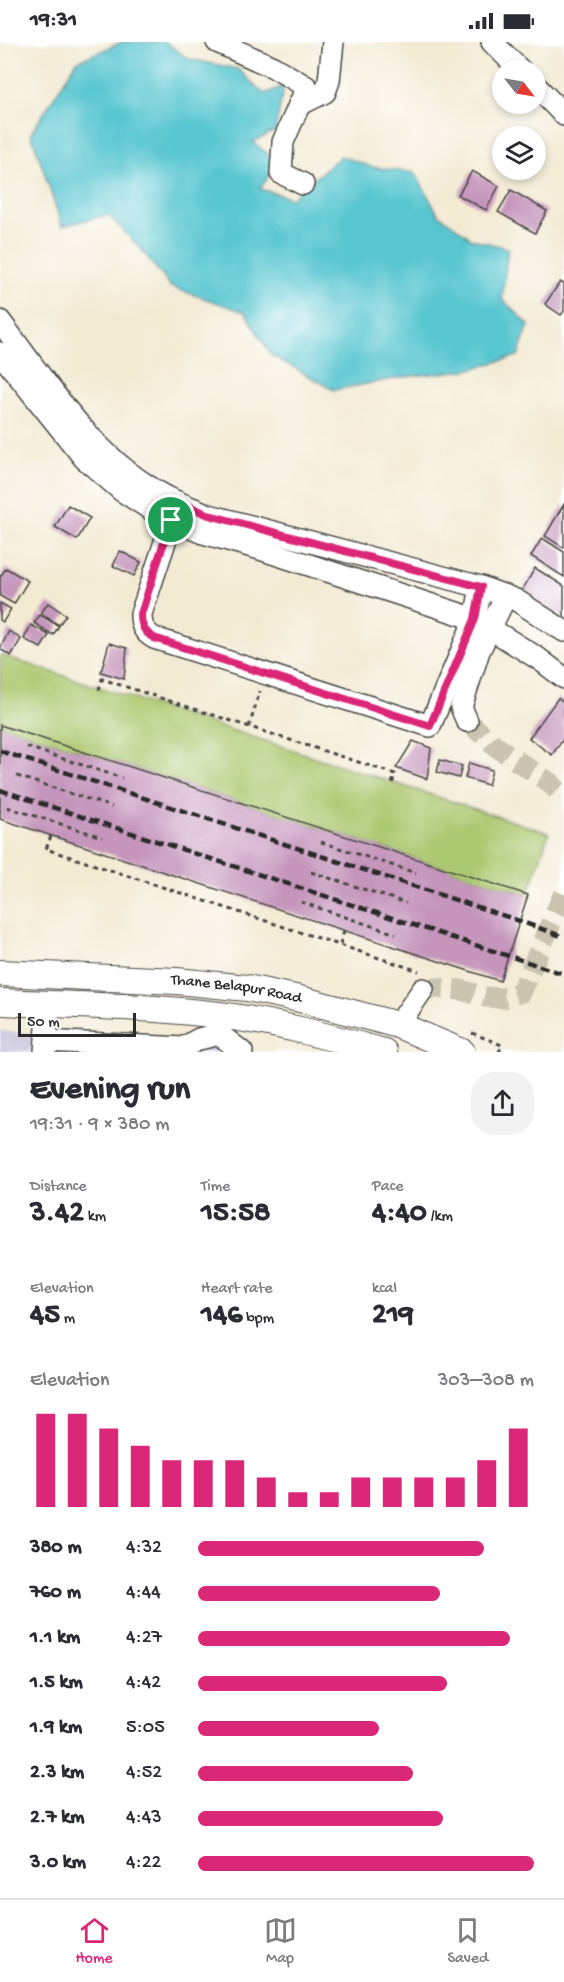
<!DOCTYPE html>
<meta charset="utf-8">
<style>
body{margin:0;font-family:"Gochi Hand",sans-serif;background:#f2f2f3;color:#2b2b33;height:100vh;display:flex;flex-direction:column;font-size:22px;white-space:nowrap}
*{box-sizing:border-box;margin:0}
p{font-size:20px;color:#7c7c81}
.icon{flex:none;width:33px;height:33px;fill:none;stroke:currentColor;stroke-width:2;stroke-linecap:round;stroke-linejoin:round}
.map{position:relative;height:1010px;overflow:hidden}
.sheet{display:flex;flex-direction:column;background:#fff;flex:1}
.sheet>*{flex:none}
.needle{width:39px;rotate:121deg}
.fabs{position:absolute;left:492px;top:18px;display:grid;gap:12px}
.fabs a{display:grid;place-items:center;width:54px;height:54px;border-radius:50%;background:#fff;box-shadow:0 3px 9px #0003;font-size:30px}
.scale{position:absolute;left:18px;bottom:15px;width:118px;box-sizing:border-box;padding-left:6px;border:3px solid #2b2b2b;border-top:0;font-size:16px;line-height:21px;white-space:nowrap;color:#2b2b2b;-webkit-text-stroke:4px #fff;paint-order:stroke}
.pin{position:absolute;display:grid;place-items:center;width:51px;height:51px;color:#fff;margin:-26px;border:3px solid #fff;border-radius:50%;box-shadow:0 2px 6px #0007}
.round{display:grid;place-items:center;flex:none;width:63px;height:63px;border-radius:24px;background:#f2f2f3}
.summary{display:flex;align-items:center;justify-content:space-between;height:102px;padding:0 30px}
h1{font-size:33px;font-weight:700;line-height:45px}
.figures{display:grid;grid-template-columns:repeat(3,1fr);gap:9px;height:102px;padding:6px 30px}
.figures div{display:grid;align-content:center}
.figures b{font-size:30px;font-weight:700}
.figures small{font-size:16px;font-weight:400}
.figures p{font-size:16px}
.chart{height:168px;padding:12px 30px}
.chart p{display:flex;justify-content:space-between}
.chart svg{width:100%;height:108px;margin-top:6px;stroke:#db2777;stroke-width:6}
ul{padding:0 30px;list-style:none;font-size:20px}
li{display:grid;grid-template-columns:96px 72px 1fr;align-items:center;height:45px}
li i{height:15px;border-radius:8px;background:#db2777}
.status{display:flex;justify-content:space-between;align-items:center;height:42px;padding:0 30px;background:#fff;direction:ltr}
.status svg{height:16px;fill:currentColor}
.dock{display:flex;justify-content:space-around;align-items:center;height:84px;border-top:2px solid #e1e1e2;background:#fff;font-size:16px;color:#7c7c81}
.dock a{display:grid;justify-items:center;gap:3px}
.dock .selected{color:#db2777}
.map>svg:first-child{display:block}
.industrial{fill:#c5c0da}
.green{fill:#acc86f;stroke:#6c7a4d;stroke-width:1.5}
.water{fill:#59c6d0;stroke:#42787e;stroke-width:1.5}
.building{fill:#c595bc}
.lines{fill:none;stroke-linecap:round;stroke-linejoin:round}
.minor-tunnel{stroke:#cbc4b1;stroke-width:21;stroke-dasharray:21 10;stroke-linecap:butt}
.minor-casing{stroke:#494844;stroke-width:24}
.major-casing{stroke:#494844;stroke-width:28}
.path{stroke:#494844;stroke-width:3;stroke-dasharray:4.5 4.5;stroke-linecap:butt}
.minor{stroke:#fff;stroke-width:21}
.major{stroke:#fff;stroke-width:26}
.rail{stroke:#2b2b2b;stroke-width:4.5;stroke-dasharray:9 4.5;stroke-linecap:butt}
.route-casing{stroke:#fff;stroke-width:12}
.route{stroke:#db2777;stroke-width:8}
.labels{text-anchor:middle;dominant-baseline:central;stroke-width:5;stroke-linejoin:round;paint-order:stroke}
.street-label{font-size:16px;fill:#2b2b2b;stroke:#fff}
</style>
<div class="status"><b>19:31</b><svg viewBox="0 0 49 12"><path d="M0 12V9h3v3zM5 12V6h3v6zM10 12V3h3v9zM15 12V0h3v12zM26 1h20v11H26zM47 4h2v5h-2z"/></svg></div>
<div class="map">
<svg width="564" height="1010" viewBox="0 0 564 1010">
<rect width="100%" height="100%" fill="#fff"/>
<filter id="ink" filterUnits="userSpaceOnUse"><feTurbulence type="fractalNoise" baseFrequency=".0167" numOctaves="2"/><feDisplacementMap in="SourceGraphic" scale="12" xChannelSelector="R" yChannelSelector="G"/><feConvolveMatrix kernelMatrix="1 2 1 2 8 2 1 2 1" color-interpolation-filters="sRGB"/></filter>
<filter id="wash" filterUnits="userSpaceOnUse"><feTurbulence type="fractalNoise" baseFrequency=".008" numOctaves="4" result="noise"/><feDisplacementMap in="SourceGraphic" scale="24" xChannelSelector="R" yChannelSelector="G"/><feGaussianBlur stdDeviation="1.35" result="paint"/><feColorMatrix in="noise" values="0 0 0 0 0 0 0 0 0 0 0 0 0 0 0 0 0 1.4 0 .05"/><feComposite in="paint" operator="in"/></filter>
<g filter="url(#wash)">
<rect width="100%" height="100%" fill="#f3ead3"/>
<!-- industrial -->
<path class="industrial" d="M 0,989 L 227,1003 L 257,1010 L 0,1010 Z"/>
<!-- green -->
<path class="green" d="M 0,613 L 549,791 L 528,853 L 0,683 Z"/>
<!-- water -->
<path class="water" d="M 122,0 L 165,0 L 189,17 L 238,27 L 264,52 L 284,44 L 275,89 L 253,100 L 278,120 L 260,147 L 291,156 L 341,114 L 372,125 L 415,131 L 438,172 L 472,197 L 508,206 L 502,257 L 529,283 L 518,314 L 467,328 L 404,335 L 334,348 L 271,313 L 245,270 L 171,245 L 140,206 L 108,173 L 62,184 L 31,91 L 77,19 Z"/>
<g id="blocks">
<!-- building -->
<g class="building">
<path d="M 472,129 L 499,144 L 486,168 L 458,153 Z"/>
<path d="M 511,148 L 547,169 L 535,191 L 498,170 Z"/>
<path d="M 560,240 L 564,242 L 564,269 L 561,273 L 545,262 Z"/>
<path d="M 564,462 L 564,506 L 545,494 Z"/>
<path d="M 68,463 L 90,476 L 77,498 L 55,485 Z"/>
<path d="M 542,496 L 564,510 L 564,535 L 531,514 Z"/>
<path d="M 120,509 L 141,520 L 134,534 L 113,524 Z"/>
<path d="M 6,526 L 28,539 L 14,562 L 0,554 L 0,535 Z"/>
<path d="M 535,526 L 564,544 L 564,576 L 521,550 Z"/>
<path d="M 0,561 L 11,567 L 3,580 L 0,578 Z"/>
<path d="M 48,561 L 66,573 L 59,583 L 41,571 Z"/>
<path d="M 40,573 L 59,584 L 53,593 L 34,581 Z"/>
<path d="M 31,583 L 49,593 L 41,606 L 24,597 Z"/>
<path d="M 9,589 L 21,597 L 11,614 L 0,607 Z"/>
<path d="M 109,601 L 127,606 L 124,637 L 101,630 Z"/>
<path d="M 558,656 L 564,660 L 564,696 L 552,713 L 529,696 Z"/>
<path d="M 0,683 L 528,853 L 500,939 L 0,777 Z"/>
<path d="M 413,699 L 431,706 L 427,737 L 396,726 Z"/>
<path d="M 440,718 L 462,724 L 459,736 L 437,730 Z"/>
<path d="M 469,721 L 492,728 L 488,743 L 465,736 Z"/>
</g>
</g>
</g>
<g filter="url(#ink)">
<use href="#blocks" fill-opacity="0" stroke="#494844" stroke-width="1.5"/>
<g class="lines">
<!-- minor-tunnel -->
<g class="minor-tunnel">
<path d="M 467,679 L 498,706 L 550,741 L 564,755"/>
<path d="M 423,947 L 438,946 L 461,948 L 485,955 L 504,956 L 521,950 L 564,851"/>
</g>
<defs>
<g id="minor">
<path d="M 217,0 L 273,25 L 307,45 L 283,100 L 281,131 L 303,142"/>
<path d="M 492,0 L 520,28"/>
<path d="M 536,44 L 564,73"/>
<path d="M 299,63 L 325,50 L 329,39 L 333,0"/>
<path d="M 0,279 C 48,342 94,418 167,455 C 180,462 195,467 209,473 L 481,545 L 516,558 L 564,589"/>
<path d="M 0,311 L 84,416 L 122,449 L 158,472 L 203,491 L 263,508 L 475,577 L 539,617 L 564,636"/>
<path d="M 176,467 L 141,572 C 141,584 144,590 154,596 L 430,684 L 475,577 L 481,545"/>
<path d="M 467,679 L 461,665 L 479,609 L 506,554"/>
<path d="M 398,983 L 423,947"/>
<path d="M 46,999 L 183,1006 L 199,997 L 219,992 L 242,1010"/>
<path d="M 45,1010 L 49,962"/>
</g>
<g id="major">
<path id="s1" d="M 0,931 L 177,939 L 247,946 L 300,957 L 398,983 L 462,1010"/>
<path d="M 0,960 C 73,963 147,964 219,973 C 275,980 330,995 384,1010"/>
</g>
</defs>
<!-- minor casing -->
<use href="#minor" class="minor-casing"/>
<!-- major casing -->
<use href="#major" class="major-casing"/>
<!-- path -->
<g class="path">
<path d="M 99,648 L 102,637 L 395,732 L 392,742"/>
<path d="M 249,685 L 260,649"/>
<path d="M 27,705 L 122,736"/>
<path d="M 17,734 L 112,765"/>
<path d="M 7,765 L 102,795"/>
<path d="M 51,794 L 46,807 L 419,929"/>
<path d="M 321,800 L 416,831"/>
<path d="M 311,830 L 406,861"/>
<path d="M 301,860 L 396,892"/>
<path d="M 340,902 L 344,889"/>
<path d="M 472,991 L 502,1003 L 499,1010"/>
</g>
<!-- minor -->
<use href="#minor" class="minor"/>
<!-- major -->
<use href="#major" class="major"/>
<!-- rail -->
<g class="rail">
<path d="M 0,709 L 511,876 L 564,895"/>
<path d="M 0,748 L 564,932"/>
</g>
</g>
</g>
<g class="lines" filter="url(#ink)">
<defs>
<path id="route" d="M 179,460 L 209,473 L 481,545 L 475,577 L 430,684 L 154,596 C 144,590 141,584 141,572 L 171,478 Z"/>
</defs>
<!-- route casing -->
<use href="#route" class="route-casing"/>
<!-- route -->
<use href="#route" class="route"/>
</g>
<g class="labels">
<!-- street labels -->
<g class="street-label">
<text stroke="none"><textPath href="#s1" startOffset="237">Thane Belapur Road</textPath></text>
</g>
</g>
</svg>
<div class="fabs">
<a><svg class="needle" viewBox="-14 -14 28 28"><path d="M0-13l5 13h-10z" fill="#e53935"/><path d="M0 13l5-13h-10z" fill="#7c7c81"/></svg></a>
<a><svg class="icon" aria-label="layers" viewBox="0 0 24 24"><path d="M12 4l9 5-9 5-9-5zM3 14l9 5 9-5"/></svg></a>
</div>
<div class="scale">50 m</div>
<div class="pin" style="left:171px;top:478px;background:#1e9e55"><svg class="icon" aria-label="arrive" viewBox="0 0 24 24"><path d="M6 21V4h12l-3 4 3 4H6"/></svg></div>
</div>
<section class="sheet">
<div class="summary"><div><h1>Evening run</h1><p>19:31 · 9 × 380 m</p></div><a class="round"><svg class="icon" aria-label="share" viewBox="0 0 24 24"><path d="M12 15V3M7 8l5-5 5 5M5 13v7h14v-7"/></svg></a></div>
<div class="figures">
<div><p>Distance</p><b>3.42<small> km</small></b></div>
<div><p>Time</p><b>15:58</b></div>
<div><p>Pace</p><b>4:40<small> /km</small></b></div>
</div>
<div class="figures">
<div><p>Elevation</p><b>45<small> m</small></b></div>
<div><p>Heart rate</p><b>146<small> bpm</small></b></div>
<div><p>kcal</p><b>219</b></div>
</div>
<div class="chart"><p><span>Elevation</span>303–308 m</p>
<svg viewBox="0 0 160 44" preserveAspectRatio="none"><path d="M5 44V6M15 44V6M25 44V12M35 44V19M45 44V25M55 44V25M65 44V25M75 44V32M85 44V38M95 44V38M105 44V32M115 44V32M125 44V32M135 44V32M145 44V25M155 44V12"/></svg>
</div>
<ul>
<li><b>380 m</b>4:32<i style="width:85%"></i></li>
<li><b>760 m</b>4:44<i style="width:72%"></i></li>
<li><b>1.1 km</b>4:27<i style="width:93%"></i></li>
<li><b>1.5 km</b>4:42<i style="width:74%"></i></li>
<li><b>1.9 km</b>5:05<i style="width:54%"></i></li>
<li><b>2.3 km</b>4:52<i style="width:64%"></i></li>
<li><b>2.7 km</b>4:43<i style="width:73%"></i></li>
<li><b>3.0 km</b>4:22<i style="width:100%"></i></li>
</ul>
</section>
<nav class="dock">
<a class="selected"><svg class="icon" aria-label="home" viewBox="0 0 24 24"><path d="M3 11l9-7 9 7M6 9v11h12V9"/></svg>Home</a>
<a><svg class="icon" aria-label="map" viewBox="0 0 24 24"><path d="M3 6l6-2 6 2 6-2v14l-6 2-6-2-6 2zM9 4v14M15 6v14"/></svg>Map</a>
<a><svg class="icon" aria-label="saved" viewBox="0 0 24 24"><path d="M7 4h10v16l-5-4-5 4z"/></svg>Saved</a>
</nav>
